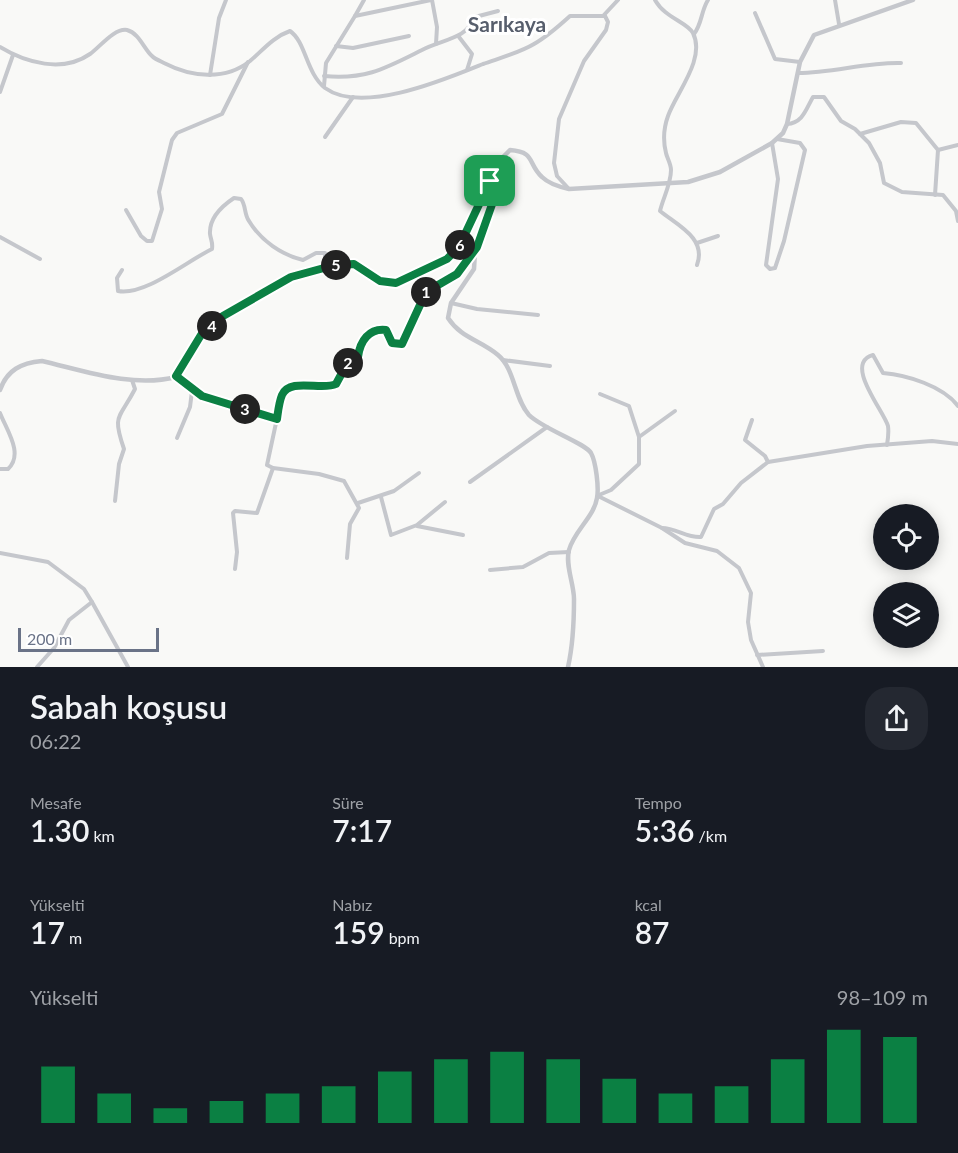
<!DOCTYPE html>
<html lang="tr">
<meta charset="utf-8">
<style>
body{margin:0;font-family:Lato,sans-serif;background:#242831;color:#f1f3f6;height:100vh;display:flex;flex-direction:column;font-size:22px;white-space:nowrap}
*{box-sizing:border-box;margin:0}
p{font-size:20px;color:#9ea1a6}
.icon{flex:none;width:33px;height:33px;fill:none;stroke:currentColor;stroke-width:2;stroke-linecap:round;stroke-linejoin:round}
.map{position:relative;height:667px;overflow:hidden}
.panel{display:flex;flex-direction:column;background:#171b24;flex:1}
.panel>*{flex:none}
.tools{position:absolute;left:873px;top:504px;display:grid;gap:12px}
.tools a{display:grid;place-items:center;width:66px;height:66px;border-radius:50%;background:#171b24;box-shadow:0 3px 15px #0003;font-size:30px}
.scale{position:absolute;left:18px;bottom:15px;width:141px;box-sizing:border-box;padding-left:6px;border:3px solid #6a7387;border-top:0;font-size:16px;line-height:21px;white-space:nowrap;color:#6a7387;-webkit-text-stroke:4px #fff;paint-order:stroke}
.pin{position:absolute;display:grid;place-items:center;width:51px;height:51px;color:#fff;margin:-26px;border-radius:12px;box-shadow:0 3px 9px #0006}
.km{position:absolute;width:30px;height:30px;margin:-15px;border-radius:50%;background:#222;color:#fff;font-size:16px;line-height:30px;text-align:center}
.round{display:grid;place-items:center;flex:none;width:63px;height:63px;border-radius:24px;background:#242831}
.summary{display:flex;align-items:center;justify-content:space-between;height:102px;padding:0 30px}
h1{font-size:33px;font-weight:600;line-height:45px}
.stats{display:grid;grid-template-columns:repeat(3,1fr);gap:9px;height:102px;padding:6px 30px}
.stats div{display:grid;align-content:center}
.stats b{font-size:30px;font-weight:600}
.stats small{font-size:16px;font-weight:400}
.stats p{font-size:16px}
.chart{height:168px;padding:12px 30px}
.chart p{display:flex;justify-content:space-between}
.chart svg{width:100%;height:108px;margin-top:6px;stroke:#0b8043;stroke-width:6}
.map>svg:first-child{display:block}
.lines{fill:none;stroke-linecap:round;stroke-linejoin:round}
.minor{stroke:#c5c7cc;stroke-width:4}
.tertiary{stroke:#c5c7cc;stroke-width:4.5}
.route-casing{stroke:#fff;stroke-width:12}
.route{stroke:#0b8043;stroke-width:8}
.labels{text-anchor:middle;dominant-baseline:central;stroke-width:6;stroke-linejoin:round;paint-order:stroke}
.quarter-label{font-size:21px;font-weight:bold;fill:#575e6c;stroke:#fff}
</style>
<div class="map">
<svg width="958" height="667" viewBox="0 0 958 667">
<rect width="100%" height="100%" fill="#f9f9f7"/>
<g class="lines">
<!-- minor -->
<g class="minor">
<path d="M 432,0 L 437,27 L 436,44"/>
<path d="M 655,0 C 665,18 687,22 693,33 C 706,59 676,93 668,116 C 664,127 663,141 666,153 C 667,158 671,164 671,170 C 671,184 663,198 660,211 C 677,225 707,238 697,265"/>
<path d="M 835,0 L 839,24"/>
<path d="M 755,13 L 775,59 L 800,62"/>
<path d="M 355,16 L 364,0"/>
<path d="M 603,16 L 618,0"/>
<path d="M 694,34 C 702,24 701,11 708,0"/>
<path d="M 459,37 L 472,54 L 467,70"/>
<path d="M 336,46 L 353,48 L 409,36"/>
<path d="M 0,47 C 26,63 63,73 90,54 C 100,47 114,28 127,30 C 139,33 144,49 152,56 C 155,59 160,61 164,63 C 191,77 225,81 250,61 C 263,50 273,37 290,31 C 306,42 306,73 325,88 C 362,115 446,79 483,64 C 500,58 519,53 534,44 C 548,36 559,26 570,16 L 605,16 L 608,22 L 606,30 L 584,61 L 559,119 L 554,163 L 557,176 L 569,189"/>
<path d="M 798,73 C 833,73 866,62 901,63"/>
<path d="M 210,75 L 219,18 L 226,0"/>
<path d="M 324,76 C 366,80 386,68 422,50 C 442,39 466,40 475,17 L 498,11"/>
<path d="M 324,86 L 326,63 L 355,16 L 431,0"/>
<path d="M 0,92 L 13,55"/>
<path d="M 787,124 C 803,123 806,109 813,97 L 824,97 L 841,121 L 855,129 L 869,143 L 880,163 L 884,183 L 902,192 L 943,195 L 956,211 L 958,221"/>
<path d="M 860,134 L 901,122 L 916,123 L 938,150 L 935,195"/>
<path d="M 325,137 L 353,97"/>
<path d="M 772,143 L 778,179 L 766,265 L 770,269 L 775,268 L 784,241 L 805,150 L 800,143 L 777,139"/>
<path d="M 938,150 L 958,145"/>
<path d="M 126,210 L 141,236 L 147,241 L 152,241 L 162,209 L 159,192 L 172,140 L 177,133 L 222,114 L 248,62"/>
<path d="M 0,237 L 40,259"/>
<path d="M 697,243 L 718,236"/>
<path d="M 122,270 L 117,278 L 118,291 C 145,296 187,261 212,249 C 213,242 211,241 210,234 C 209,218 222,206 234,198 L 241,199 C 246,205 244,214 249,221 C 261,241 282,255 303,260 L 316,253 L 325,253 L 325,267"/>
<path d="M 451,303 L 477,309 L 538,315"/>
<path d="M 503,360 L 550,366"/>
<path d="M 176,377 L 202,396 L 277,419"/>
<path d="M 0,413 C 7,431 24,454 8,469 L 0,469"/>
<path d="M 752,420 L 745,440 L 765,456 L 768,462"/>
<path d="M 639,437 L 675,411"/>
<path d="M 177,438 L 190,407 L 192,391"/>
<path d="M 887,445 C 888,439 889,433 888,426 C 884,411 843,363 873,355 L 883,373 C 907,375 943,386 958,406"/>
<path d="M 470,482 L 547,427"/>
<path d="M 599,495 L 611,490 L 639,464 L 639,437 L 629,406 L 600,394"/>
<path d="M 598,496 L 662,528 L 685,543 L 717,551 L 739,568 L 751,593 L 748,622 L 751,640 L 763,667"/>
<path d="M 381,497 L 391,535 L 417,525 L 445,502"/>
<path d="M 115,501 L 119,464 L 124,449 C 112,414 119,420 135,389 L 132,380"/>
<path d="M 358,503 L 394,491 L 419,473"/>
<path d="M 417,526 L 463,535"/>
<path d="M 662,528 C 676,528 687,538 701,537 L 714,509 L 723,504 L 741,483 L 768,462 L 867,446 L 932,441 L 958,444"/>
<path d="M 0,553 L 48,562 L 84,589 L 92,602 L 69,620 L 54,648 L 37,667"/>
<path d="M 347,558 L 350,524 L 359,508 L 344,481 L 319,474 L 273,468 L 267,465 L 282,395 L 290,388 L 336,384 L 349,360 L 358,356 C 360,341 369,328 386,330 L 392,343 L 401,344 L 426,292 L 457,274 L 474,250"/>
<path d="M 235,569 L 237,552 L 233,513 L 235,511 L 257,513 L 273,468"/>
<path d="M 490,570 L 523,567 L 549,553 L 569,552"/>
<path d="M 92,602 L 128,667"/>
<path d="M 757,655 L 823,651"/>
</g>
<!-- tertiary -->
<g class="tertiary">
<path d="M 490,181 L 496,193 L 475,252 L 474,269 L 451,303 L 448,318 C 461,338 480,340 498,355 C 515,369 514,398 529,415 C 543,429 585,443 591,453 C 596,462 599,488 597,498 C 594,517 574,531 569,550 C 565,565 574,584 574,599 C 574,622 573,645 568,667"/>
<path d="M 0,390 C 7,370 21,363 42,361 C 85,371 133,388 176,377 C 186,363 192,346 202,334 C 227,305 314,260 352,264 C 361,265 369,277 379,281 C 394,287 437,268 449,256 C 468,239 488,185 500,160 L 510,150 C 536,152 527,163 542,177 C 549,184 560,187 569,189 L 688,182 L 720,172 L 772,143 L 783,133 L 787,124 L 800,62 L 814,35 L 913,0"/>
</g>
</g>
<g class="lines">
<defs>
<path id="route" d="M 490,181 L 496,193 L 477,247 L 457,274 L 426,292 L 402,344 L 392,343 L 386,330 C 369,328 360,341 358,357 L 349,360 L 336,384 C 322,391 290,377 282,395 C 279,402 278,412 277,419 L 202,396 L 176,376 L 201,335 L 223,316 L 291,277 L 335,265 L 354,264 L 380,281 L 396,283 L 447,259 L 459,247 Z"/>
</defs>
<!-- route casing -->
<use href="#route" class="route-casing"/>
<!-- route -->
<use href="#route" class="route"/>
</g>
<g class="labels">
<!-- quarter labels -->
<g class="quarter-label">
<text x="507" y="23">Sarıkaya</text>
</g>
</g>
</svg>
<div class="tools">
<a><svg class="icon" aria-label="locate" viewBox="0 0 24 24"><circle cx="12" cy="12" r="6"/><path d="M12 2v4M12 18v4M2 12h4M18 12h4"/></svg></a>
<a><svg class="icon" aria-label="layers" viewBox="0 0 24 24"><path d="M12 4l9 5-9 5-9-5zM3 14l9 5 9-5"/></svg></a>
</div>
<div class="scale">200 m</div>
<div class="pin" style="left:490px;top:181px;background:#1e9e55"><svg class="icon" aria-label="arrive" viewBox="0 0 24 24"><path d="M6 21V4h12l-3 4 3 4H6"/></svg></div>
<b class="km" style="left:426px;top:292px">1</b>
<b class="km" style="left:348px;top:363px">2</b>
<b class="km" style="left:245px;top:409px">3</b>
<b class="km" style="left:212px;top:326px">4</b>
<b class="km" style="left:336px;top:265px">5</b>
<b class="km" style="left:460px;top:245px">6</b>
</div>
<section class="panel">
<div class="summary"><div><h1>Sabah koşusu</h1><p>06:22</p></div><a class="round"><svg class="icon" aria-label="share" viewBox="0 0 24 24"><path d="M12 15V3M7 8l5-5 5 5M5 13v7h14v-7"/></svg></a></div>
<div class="stats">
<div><p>Mesafe</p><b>1.30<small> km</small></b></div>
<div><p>Süre</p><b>7:17</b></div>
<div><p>Tempo</p><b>5:36<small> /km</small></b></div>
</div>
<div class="stats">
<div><p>Yükselti</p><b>17<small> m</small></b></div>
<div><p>Nabız</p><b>159<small> bpm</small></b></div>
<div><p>kcal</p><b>87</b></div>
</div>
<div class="chart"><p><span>Yükselti</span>98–109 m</p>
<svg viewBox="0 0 160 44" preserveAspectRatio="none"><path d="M5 44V21M15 44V32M25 44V38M35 44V35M45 44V32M55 44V29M65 44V23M75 44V18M85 44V15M95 44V18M105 44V26M115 44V32M125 44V29M135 44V18M145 44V6M155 44V9"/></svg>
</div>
</section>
